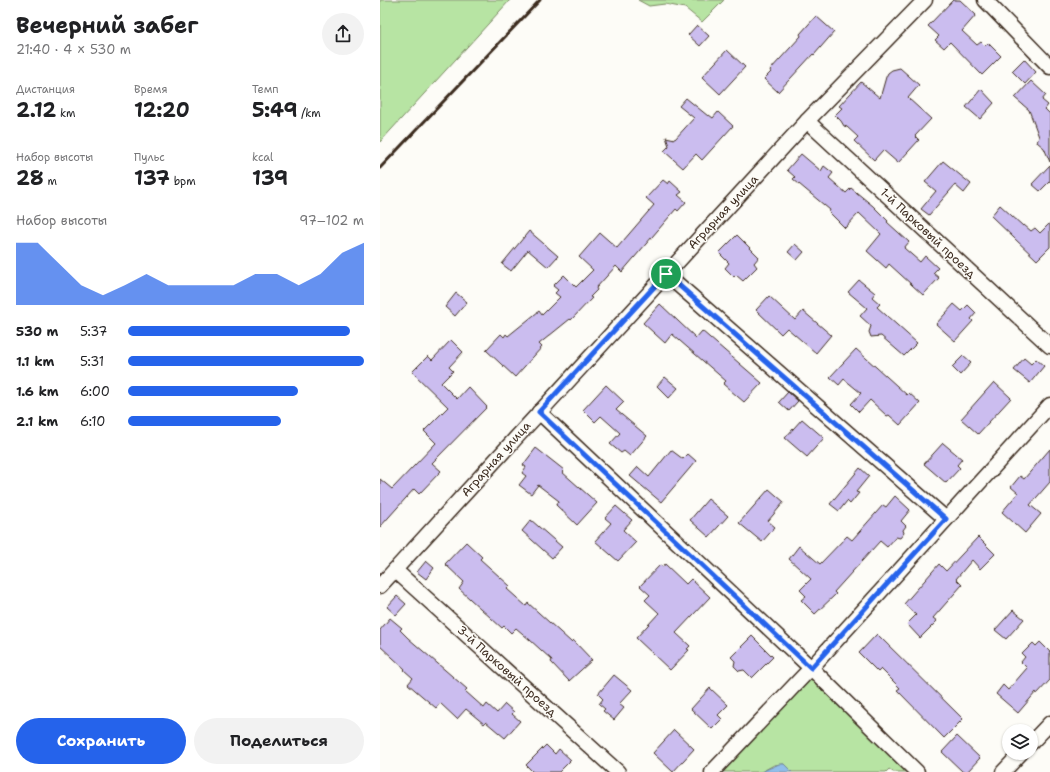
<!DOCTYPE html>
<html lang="ru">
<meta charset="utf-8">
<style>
body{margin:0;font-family:"Shantell Sans",sans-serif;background:#f2f2f2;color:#202124;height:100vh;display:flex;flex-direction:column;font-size:15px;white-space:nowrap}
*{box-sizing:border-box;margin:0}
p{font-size:13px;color:#757577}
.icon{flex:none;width:22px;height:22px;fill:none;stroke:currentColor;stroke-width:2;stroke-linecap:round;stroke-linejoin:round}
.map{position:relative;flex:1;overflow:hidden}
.sheet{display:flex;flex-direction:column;background:#fff;width:380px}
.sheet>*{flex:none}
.controls{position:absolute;left:622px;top:724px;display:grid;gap:8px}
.controls a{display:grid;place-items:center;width:36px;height:36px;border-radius:50%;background:#fff;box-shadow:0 1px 3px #0004;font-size:20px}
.pin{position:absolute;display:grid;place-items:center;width:34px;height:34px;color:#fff;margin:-17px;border:2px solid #fff;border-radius:50%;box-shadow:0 1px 4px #0007}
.round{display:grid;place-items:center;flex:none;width:42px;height:42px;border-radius:21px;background:#f2f2f2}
.overview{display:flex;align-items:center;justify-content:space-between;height:68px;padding:0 16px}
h1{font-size:22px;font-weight:700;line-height:30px}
.stats{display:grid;grid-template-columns:repeat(3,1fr);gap:6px;height:68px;padding:4px 16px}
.stats div{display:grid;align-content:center}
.stats b{font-size:20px;font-weight:700}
.stats small{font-size:11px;font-weight:400}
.stats p{font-size:11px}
.chart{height:112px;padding:8px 16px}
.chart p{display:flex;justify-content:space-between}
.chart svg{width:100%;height:72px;margin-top:4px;fill:#2563eb;opacity:.7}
.button{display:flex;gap:8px;margin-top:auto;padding:8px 16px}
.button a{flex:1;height:46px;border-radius:24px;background:#2563eb;color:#fff;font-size:16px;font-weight:700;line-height:46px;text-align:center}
.button a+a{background:#f2f2f2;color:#202124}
ul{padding:0 16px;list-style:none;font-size:13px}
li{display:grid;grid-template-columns:64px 48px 1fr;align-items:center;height:30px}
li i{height:10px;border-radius:5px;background:#2563eb}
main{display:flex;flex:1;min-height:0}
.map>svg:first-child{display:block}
.green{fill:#b7e4a3;stroke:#798760}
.water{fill:#91beea;stroke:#6f8398}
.building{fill:#cbbdef;stroke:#3b2a1e}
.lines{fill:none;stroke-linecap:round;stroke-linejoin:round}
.street-casing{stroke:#3b2a1e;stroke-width:17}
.street{stroke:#fdfcf7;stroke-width:14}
.rail{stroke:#3b2a1e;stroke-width:3}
.route-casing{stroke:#fff;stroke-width:8}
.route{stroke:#2563eb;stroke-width:5}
.labels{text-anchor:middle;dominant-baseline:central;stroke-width:3;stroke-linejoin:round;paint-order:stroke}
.street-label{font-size:12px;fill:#3b2a1e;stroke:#fdfcf7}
</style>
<main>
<section class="sheet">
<div class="overview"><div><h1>Вечерний забег</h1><p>21:40 · 4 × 530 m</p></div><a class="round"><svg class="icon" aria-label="share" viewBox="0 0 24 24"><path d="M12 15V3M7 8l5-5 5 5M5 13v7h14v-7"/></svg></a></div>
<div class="stats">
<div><p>Дистанция</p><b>2.12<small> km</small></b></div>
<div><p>Время</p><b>12:20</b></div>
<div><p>Темп</p><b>5:49<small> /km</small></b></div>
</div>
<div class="stats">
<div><p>Набор высоты</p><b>28<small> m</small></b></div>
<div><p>Пульс</p><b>137<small> bpm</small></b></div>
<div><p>kcal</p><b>139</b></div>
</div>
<div class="chart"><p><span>Набор высоты</span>97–102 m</p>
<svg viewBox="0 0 160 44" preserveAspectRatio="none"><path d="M0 44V6L10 6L20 19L30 32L40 38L50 32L60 25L70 32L80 32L90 32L100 32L110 25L120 25L130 32L140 25L150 12L160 6V44z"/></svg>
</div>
<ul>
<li><b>530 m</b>5:37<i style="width:94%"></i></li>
<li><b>1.1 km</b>5:31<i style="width:100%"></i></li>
<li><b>1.6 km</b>6:00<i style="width:72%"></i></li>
<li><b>2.1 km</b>6:10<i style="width:65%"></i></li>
</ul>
<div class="button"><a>Сохранить</a><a>Поделиться</a></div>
</section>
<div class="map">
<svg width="670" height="772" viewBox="0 0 670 772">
<rect width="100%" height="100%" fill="#fdfcf7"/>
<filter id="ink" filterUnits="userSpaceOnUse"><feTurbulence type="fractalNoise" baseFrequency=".025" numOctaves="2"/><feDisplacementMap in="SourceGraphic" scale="8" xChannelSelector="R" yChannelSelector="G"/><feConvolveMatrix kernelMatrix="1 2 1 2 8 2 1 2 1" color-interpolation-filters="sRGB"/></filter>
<g filter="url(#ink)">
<!-- green -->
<g class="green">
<path d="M 0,0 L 130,0 L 0,142 Z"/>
<path d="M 258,0 L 344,0 L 322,22 L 305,8 L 285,4 L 269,6 Z"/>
<path d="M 436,673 L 540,772 L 513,772 L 509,769 L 506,772 L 412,772 L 404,764 L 394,765 L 381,772 L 342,772 Z"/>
</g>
<!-- water -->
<path class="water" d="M 399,764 L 404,764 L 412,772 L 381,772 Z"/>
<!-- building -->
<g class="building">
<path d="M 573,0 L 580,0 L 596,15 L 582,31 L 597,45 L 601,42 L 605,46 L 608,43 L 621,56 L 602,75 L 570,42 L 564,48 L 555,40 L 559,36 L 548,26 Z"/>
<path d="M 436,16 L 454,32 L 434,55 L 433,54 L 398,92 L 384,79 L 391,72 L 390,70 L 421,36 L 420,34 Z"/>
<path d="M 317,25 L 329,36 L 320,46 L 308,35 Z"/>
<path d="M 347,50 L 365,67 L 340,94 L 322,77 Z"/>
<path d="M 644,59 L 656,72 L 645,84 L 632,71 Z"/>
<path d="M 520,68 L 539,85 L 528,98 L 551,119 L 535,136 L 539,140 L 518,163 L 503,150 L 494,160 L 474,141 L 478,137 L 467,127 L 464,126 L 461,121 L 455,115 L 462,108 L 459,106 L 481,82 L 500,98 L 506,77 L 508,73 L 512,70 Z"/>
<path d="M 651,81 L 666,95 L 662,100 L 668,105 L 665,109 L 670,114 L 670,162 L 664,148 L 657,142 L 659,137 L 649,110 L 635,98 Z"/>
<path d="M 601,89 L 614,103 L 600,119 L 586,107 Z"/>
<path d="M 306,98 L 328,116 L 329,115 L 333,118 L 338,112 L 353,126 L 322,160 L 316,154 L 303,168 L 284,151 L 289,146 L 286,137 L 295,139 L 314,118 L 299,106 Z"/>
<path d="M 421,154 L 441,171 L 444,166 L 453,173 L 449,178 L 466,193 L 471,188 L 493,206 L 508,221 L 507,222 L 529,242 L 524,248 L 540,262 L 545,256 L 558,268 L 553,273 L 559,278 L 543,295 L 509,264 L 506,268 L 487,251 L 501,234 L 479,213 L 465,228 L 449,212 L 450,210 L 413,179 L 415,177 L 407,170 Z"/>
<path d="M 563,161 L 591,184 L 584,193 L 575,185 L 549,215 L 541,209 L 556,191 L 545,182 Z"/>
<path d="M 670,165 L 670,181 L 660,191 L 652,184 Z"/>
<path d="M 283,180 L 288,184 L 290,181 L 302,192 L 298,195 L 306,202 L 298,211 L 296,209 L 242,272 L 236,266 L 216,288 L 217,290 L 210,297 L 212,298 L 191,320 L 190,319 L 159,344 L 162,347 L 135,377 L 106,350 L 121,334 L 124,337 L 126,334 L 128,336 L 159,311 L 162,315 L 180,297 L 175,293 L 178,290 L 173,286 L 184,275 L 196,287 L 213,270 L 199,257 L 220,233 L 237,248 L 274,205 L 266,198 Z"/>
<path d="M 620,205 L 643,226 L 644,225 L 651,231 L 655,228 L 660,233 L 670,223 L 670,247 L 657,260 L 611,216 Z"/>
<path d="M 149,231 L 178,256 L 168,267 L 148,250 L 131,271 L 122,264 Z"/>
<path d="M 357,235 L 379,257 L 374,263 L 377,267 L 363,281 L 356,275 L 354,277 L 345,268 L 349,263 L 339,253 Z"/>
<path d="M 415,244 L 424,252 L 417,260 L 408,252 Z"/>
<path d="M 479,280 L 495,293 L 492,297 L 500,304 L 497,307 L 537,343 L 524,356 L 501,336 L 491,337 L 489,332 L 491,326 L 480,316 L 487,308 L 468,292 Z"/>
<path d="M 76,293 L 87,302 L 75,316 L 65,307 Z"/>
<path d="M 389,296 L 415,320 L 423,311 L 451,335 L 436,353 L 407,328 L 401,334 L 376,310 Z"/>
<path d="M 280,304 L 316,338 L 322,331 L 382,383 L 364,402 L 343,384 L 346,381 L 292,334 L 285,343 L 263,323 Z"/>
<path d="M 574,304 L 582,311 L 588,305 L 596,313 L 591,319 L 593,321 L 575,341 L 556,324 Z"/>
<path d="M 71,340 L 83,352 L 69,367 L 73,371 L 61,383 L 77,399 L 88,387 L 107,407 L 52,463 L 61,471 L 39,494 L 34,489 L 0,527 L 0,479 L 12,489 L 56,443 L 44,431 L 68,407 L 32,372 L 48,356 L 52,360 Z"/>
<path d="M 476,349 L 527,395 L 529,393 L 540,403 L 520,425 L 509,415 L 507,416 L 490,400 L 479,412 L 471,404 L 481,393 L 464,379 L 459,385 L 450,377 Z"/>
<path d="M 583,356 L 591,363 L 580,375 L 572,367 Z"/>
<path d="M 644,358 L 651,364 L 656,359 L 664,366 L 650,383 L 634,370 Z"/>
<path d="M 285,377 L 298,388 L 289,398 L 277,386 Z"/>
<path d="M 614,382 L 631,398 L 598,434 L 581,419 Z"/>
<path d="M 226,385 L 244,402 L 236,410 L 267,436 L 250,456 L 244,451 L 241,453 L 230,444 L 240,433 L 221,416 L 215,422 L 203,410 Z"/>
<path d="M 408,392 L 418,401 L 409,411 L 399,402 Z"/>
<path d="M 422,419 L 444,438 L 427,457 L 405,438 Z"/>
<path d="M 563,443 L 582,459 L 577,465 L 580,468 L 566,483 L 544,464 Z"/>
<path d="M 156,448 L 184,470 L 182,472 L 217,503 L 197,525 L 176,505 L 179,501 L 158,485 L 151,494 L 139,485 L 146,476 L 142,473 L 146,467 L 143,465 Z"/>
<path d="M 670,449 L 670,482 L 650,505 L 661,514 L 645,533 L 622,512 L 638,493 L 631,487 L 640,476 L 644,479 Z"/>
<path d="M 291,450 L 303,459 L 308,454 L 316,461 L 281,502 L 250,476 L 258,467 L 269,477 Z"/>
<path d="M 480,468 L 489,476 L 476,492 L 479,493 L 470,504 L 467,501 L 459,511 L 450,504 Z"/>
<path d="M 389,489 L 404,502 L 388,521 L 395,527 L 382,542 L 359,523 Z"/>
<path d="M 515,496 L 530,510 L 521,521 L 526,526 L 523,530 L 524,533 L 520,538 L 516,537 L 507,547 L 500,541 L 454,592 L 456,594 L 435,614 L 421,600 L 426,596 L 420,590 L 431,579 L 409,559 L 419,546 L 440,564 L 467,536 L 472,540 L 503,505 L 506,507 Z"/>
<path d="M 328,499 L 348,516 L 329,537 L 310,520 Z"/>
<path d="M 236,506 L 252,520 L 243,530 L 256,542 L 238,561 L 215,541 L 231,523 L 225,518 Z"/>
<path d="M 151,520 L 182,547 L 172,558 L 142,531 Z"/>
<path d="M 598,537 L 615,554 L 600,569 L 592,560 L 576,579 L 582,585 L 553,618 L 557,621 L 540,638 L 527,624 L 536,615 L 524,604 L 559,564 L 566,571 Z"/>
<path d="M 86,542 L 102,557 L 100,559 L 130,586 L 127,589 L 146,606 L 148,603 L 191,642 L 193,640 L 212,660 L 189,681 L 171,662 L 172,660 L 150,640 L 136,628 L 131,633 L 124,626 L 122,628 L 79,589 L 84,582 L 65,564 Z"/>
<path d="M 46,561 L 54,568 L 46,579 L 37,572 Z"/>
<path d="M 285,564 L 306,584 L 311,579 L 330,597 L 296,633 L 310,646 L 307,649 L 309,650 L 290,670 L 256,638 L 279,613 L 265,600 L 270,595 L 260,586 L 280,565 L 283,567 Z"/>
<path d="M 17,596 L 26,604 L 16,615 L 7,607 Z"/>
<path d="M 633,610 L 644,619 L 626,639 L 615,630 Z"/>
<path d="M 10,618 L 22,628 L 20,630 L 28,638 L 87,689 L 85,691 L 104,708 L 107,704 L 117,713 L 125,704 L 134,712 L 132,714 L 140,721 L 125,738 L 106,722 L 104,724 L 86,709 L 77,719 L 60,703 L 56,708 L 28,684 L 33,678 L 24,670 L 25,669 L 0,646 L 0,630 Z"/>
<path d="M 497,634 L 583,719 L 564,738 L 517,690 L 520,688 L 501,669 L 498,672 L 479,653 Z"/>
<path d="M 372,636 L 393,657 L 372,678 L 364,670 L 359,671 L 354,666 L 355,661 L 351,657 Z"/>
<path d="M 660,642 L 670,652 L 670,680 L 657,694 L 656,692 L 638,713 L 616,694 L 623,685 L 628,690 L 647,668 L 641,662 L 645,657 L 642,654 L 653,643 L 656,646 Z"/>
<path d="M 234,675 L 252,690 L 239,704 L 244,708 L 234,720 L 223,711 L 225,709 L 219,704 L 223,699 L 218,694 Z"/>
<path d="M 330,688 L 348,705 L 338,715 L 342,719 L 332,729 L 311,709 Z"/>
<path d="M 294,730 L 314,749 L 293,772 L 273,753 Z"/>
<path d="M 577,736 L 600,758 L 587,772 L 583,772 L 562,752 Z"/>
<path d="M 166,745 L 175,754 L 179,749 L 191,760 L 179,772 L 153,772 L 146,765 Z"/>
</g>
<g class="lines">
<defs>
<g id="street">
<path d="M 605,0 L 670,67"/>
<path d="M 427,121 L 670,346"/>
<path d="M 286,274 L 566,519"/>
<path d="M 159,412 L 431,668 L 537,772"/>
<path d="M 15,570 L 238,772"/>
<path d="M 0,586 L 427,121 L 545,0"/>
<path d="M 651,743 L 670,723"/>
<path d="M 332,772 L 431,668 L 670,405"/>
<path d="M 623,772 L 641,753"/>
</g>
</defs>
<!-- street casing -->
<use href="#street" class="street-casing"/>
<!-- street -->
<use href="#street" class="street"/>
<!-- rail -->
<path class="rail" d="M 0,168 L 160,0"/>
</g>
</g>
<g class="lines" filter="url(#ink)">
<defs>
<path id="route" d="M 286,274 L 566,519 L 431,668 L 159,412 Z"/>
</defs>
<!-- route casing -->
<use href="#route" class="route-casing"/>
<!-- route -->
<use href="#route" class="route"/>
</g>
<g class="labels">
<!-- street labels -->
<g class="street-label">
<text transform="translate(343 212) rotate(-47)">Аграрная улица</text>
<text transform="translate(548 233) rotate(43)">1-й Парковый проезд</text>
<text transform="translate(116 459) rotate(-48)">Аграрная улица</text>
<text transform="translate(127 671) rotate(42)">3-й Парковый проезд</text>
</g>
</g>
</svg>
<div class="controls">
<a><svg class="icon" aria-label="layers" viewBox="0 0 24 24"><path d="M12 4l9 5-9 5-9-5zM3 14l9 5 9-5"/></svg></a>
</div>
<div class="pin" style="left:286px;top:274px;background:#1e9e55"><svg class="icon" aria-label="arrive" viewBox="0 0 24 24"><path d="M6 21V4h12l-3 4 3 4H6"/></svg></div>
</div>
</main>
